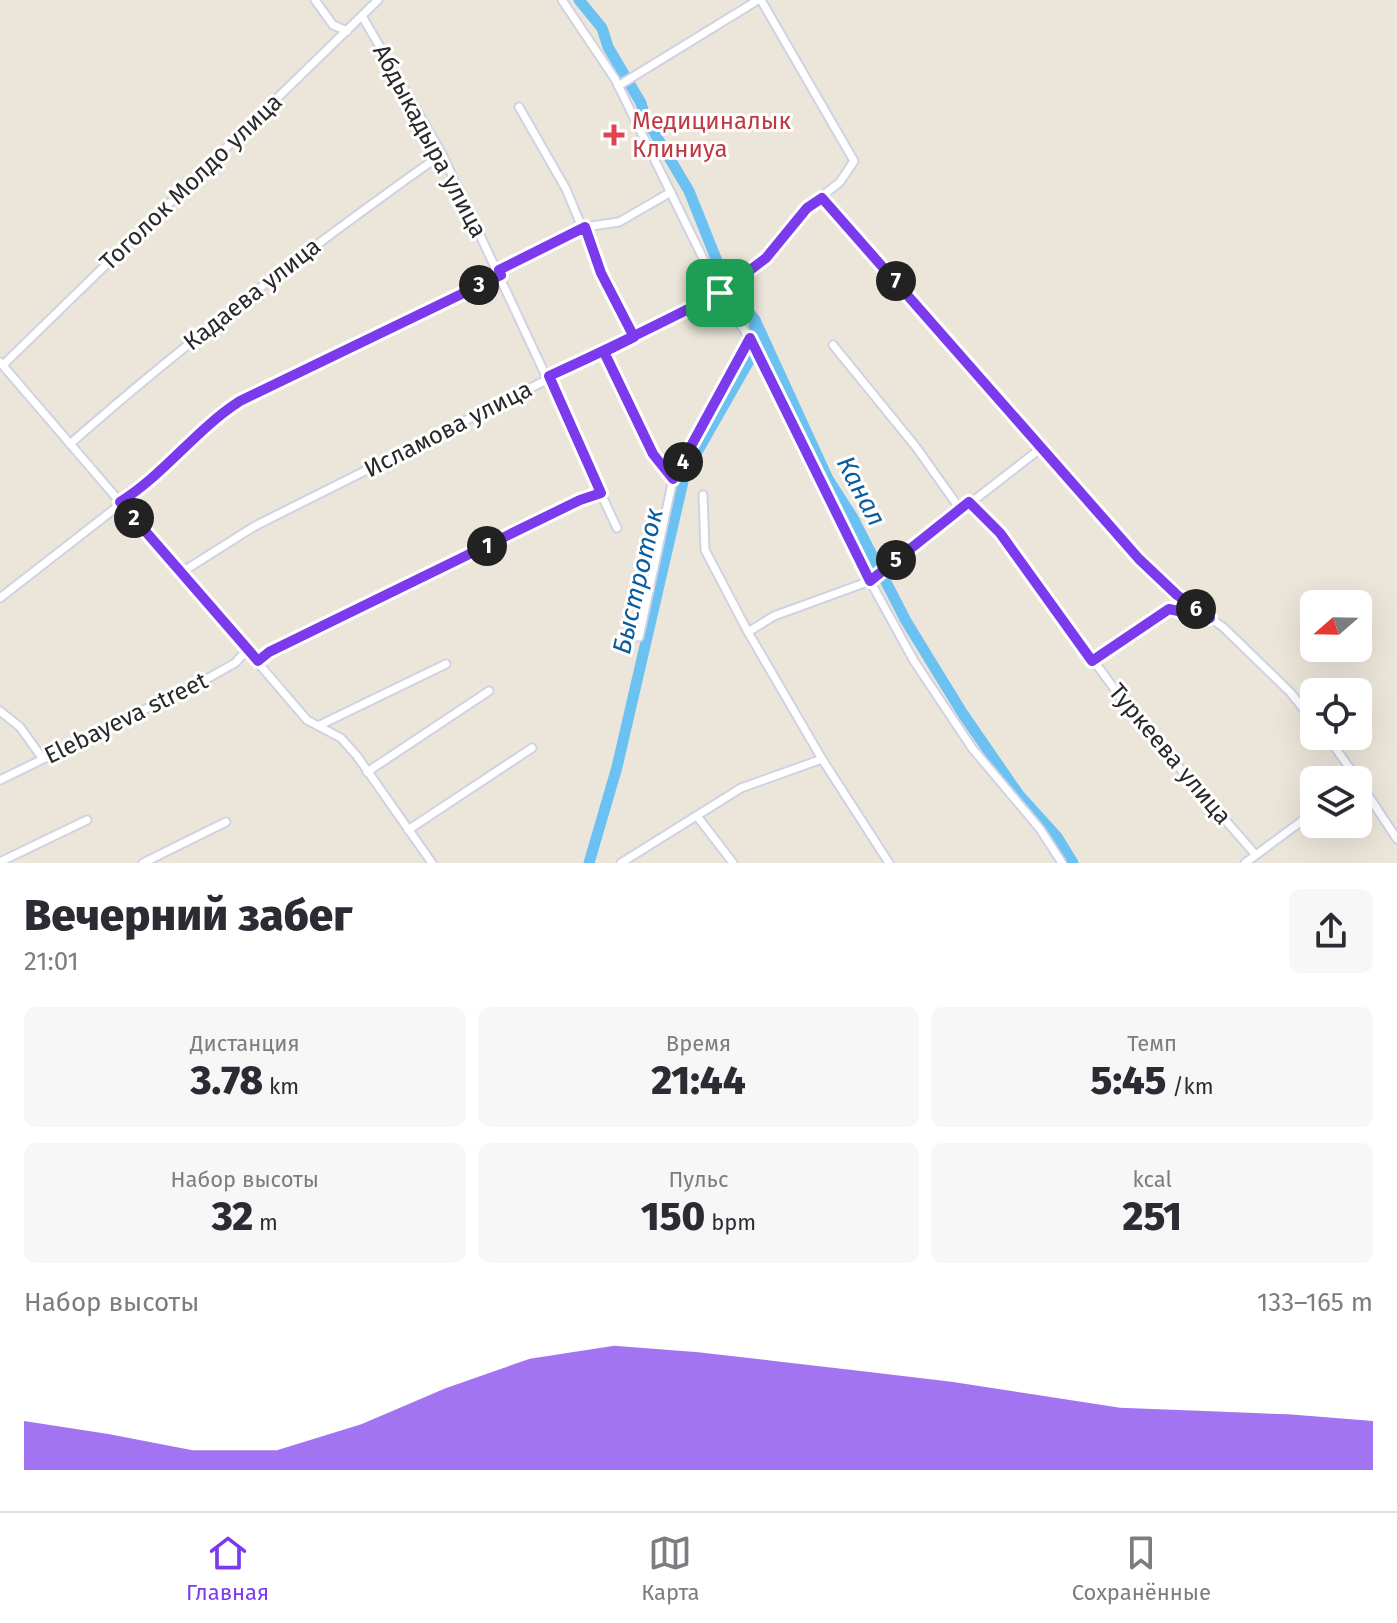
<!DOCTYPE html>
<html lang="ru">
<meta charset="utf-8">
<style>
body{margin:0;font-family:"Fira Sans",sans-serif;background:#f7f7f7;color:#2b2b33;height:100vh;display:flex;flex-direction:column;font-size:30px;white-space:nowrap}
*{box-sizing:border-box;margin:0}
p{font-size:26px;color:#7c7c81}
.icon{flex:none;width:44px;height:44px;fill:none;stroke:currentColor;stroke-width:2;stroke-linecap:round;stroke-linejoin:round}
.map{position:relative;height:863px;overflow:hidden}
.panel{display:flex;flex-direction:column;background:#fff;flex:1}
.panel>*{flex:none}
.needle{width:52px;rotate:250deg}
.tools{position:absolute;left:1300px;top:590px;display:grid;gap:16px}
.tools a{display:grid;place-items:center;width:72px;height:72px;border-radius:12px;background:#fff;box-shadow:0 8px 32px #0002;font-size:40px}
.pin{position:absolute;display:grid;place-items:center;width:68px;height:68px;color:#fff;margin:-34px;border-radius:16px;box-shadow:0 4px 12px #0006}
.km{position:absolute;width:40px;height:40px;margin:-20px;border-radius:50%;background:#222;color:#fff;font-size:22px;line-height:40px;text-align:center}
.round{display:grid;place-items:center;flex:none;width:84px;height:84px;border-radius:12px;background:#f7f7f7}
.summary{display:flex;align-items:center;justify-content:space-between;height:136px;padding:0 24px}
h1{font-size:44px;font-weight:800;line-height:60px}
.figures{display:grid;grid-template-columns:repeat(3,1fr);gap:12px;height:136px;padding:8px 24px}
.figures div{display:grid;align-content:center;border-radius:12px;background:#f7f7f7;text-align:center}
.figures b{font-size:40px;font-weight:800}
.figures small{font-size:22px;font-weight:400}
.figures p{font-size:22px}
.chart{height:224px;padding:16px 24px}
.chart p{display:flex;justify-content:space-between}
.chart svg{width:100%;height:144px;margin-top:8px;fill:#7c3aed;opacity:.7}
.dock{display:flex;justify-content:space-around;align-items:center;height:112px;border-top:2px solid #e1e1e2;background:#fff;font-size:22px;color:#7c7c81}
.dock a{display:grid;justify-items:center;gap:4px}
.dock .selected{color:#7c3aed}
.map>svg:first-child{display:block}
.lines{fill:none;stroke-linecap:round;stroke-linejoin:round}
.river{stroke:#6ac1f2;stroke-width:11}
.minor-casing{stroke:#d0d2e3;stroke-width:11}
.minor{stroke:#fff;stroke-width:7}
.route-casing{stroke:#fff;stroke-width:16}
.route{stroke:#7c3aed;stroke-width:10}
.health-dot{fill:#e0444e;stroke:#fff;stroke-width:3}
.labels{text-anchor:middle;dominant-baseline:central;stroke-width:6;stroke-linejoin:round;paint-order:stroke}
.health-label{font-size:24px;fill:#be3a42;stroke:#fff;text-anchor:start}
.street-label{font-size:24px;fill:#292929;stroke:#fff}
.water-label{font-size:26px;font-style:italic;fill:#095d9d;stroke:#fff}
</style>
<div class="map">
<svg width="1397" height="863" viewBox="0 0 1397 863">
<rect width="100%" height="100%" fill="#ece6da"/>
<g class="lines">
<!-- river -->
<g class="river">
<path d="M 579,0 L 602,28 L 608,47 L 641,103 L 645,117 L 689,191 L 725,281 L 755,320 L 828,479 L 853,518 L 906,621 L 963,714 L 1019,795 L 1057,837 L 1073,863"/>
<path d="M 589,863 L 617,767 L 685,473 L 750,359 L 755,320"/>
</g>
<defs>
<g id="minor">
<path d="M 315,0 L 333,25 L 347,31"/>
<path d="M 562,0 L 615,79 L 720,293 L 761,356 L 870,581 L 914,661 L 972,748 L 1040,829 L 1062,863"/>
<path d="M 362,16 L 442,154 L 617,528"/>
<path d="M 618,86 L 758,0"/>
<path d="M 519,107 L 566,189 L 601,273 L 634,337"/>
<path d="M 822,198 L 1139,559 L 1177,595 L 1223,627 L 1290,692 L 1314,722"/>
<path d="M 499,270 L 585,227 L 619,222 L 671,192"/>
<path d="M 833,345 L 916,447 L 960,509"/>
<path d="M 604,352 L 653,454 L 673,479"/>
<path d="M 0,362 L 307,720 L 341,738 L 357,756 L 432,863"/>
<path d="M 3,365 L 378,0"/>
<path d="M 70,444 C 188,340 313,245 442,154"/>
<path d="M 703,495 L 705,550 L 748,632 L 822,759 L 889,863"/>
<path d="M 969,502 L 1000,533 L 1135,717 L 1255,854"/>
<path d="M 182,572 L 255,526 L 720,293 L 766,258 L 807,208 L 840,182 L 854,161 L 761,0"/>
<path d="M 0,598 L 140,489 L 210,422 L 240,401 L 501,275"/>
<path d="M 748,632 L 774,616 L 870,581 L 1040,449"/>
<path d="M 639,637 L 673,479 L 750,338"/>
<path d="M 258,661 L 269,652 L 580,500 L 601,493"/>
<path d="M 1092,661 L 1169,609 L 1205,617"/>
<path d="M 0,711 L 20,727 L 43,759"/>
<path d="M 320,725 L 446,664"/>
<path d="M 1327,736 L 1358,780"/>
<path d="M 367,772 L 489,691"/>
<path d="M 0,780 L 203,681 L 235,663 L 248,649"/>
<path d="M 1358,780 L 1397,839"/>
<path d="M 697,816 L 733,863"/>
<path d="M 408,830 L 532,748"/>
<path d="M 0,862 L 87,820"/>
<path d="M 143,863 L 226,822"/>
<path d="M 621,863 L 741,788 L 822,759"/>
<path d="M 1245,863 L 1314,812"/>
</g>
</defs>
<!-- minor casing -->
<use href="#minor" class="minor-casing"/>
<!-- minor -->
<use href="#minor" class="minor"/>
</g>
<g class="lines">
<defs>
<path id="route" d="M 720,293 C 663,322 607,350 549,376 L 601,493 L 580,500 L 269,652 L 258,661 L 120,502 C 165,474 195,430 240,401 L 501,275 L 499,270 L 585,227 L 601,273 L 634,337 L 604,352 L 653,454 L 673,479 L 750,338 L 870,581 L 969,502 L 1000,533 L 1092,661 L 1169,609 L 1210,618 L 1177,595 L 1139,559 L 822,198 L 807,208 L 766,258 L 720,293"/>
</defs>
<!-- route casing -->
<use href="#route" class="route-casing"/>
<!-- route -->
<use href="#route" class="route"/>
</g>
<!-- markers -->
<path class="health-dot" d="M610 123h8v8h8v8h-8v8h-8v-8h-8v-8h8z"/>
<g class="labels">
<!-- health labels -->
<g class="health-label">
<text x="632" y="121">Медициналык<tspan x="632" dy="28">Клиниуа</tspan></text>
</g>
<!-- street labels -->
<g class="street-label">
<text transform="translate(430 141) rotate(62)">Абдыкадыра улица</text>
<text transform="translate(191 182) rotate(-44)">Тоголок Молдо улица</text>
<text transform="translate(252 294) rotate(-38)">Кадаева улица</text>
<text transform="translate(448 429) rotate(-27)">Исламова улица</text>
<text transform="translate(126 718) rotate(-26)">Elebayeva street</text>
<text transform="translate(1170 754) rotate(50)">Туркеева улица</text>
</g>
<!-- water labels -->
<g class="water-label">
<text transform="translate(861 491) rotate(62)">Канал</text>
<text transform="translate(638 581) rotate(-77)">Быстроток</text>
</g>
</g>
</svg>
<div class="tools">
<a><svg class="needle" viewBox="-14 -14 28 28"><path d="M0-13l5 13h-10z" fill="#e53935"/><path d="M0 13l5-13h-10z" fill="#7c7c81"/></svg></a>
<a><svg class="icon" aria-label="locate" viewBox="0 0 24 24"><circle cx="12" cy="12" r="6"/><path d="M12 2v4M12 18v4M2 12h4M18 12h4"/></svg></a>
<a><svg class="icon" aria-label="layers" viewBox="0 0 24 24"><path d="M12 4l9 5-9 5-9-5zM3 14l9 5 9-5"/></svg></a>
</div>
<div class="pin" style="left:720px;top:293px;background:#1e9e55"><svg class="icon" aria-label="arrive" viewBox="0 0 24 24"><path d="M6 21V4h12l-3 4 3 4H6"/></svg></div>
<b class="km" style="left:487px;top:546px">1</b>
<b class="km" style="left:134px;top:518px">2</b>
<b class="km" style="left:479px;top:285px">3</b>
<b class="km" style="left:683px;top:462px">4</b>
<b class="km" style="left:896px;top:560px">5</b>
<b class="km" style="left:1196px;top:609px">6</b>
<b class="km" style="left:896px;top:281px">7</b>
</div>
<section class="panel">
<div class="summary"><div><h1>Вечерний забег</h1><p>21:01</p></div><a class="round"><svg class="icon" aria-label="share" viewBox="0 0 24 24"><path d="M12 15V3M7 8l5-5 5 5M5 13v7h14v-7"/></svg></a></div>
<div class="figures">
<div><p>Дистанция</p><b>3.78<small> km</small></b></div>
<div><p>Время</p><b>21:44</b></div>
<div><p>Темп</p><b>5:45<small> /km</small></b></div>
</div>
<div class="figures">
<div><p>Набор высоты</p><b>32<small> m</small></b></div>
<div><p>Пульс</p><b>150<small> bpm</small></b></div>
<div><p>kcal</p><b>251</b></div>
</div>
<div class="chart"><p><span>Набор высоты</span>133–165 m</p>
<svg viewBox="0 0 160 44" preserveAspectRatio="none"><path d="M0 44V29L10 33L20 38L30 38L40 30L50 19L60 10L70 6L80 8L90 11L100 14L110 17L120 21L130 25L140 26L150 27L160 29V44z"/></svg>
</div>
</section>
<nav class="dock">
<a class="selected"><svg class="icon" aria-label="home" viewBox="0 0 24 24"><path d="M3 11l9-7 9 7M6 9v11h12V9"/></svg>Главная</a>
<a><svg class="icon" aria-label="map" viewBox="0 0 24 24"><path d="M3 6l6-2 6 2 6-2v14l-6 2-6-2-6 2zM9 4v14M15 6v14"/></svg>Карта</a>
<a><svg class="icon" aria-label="saved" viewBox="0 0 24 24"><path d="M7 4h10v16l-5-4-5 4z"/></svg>Сохранённые</a>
</nav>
